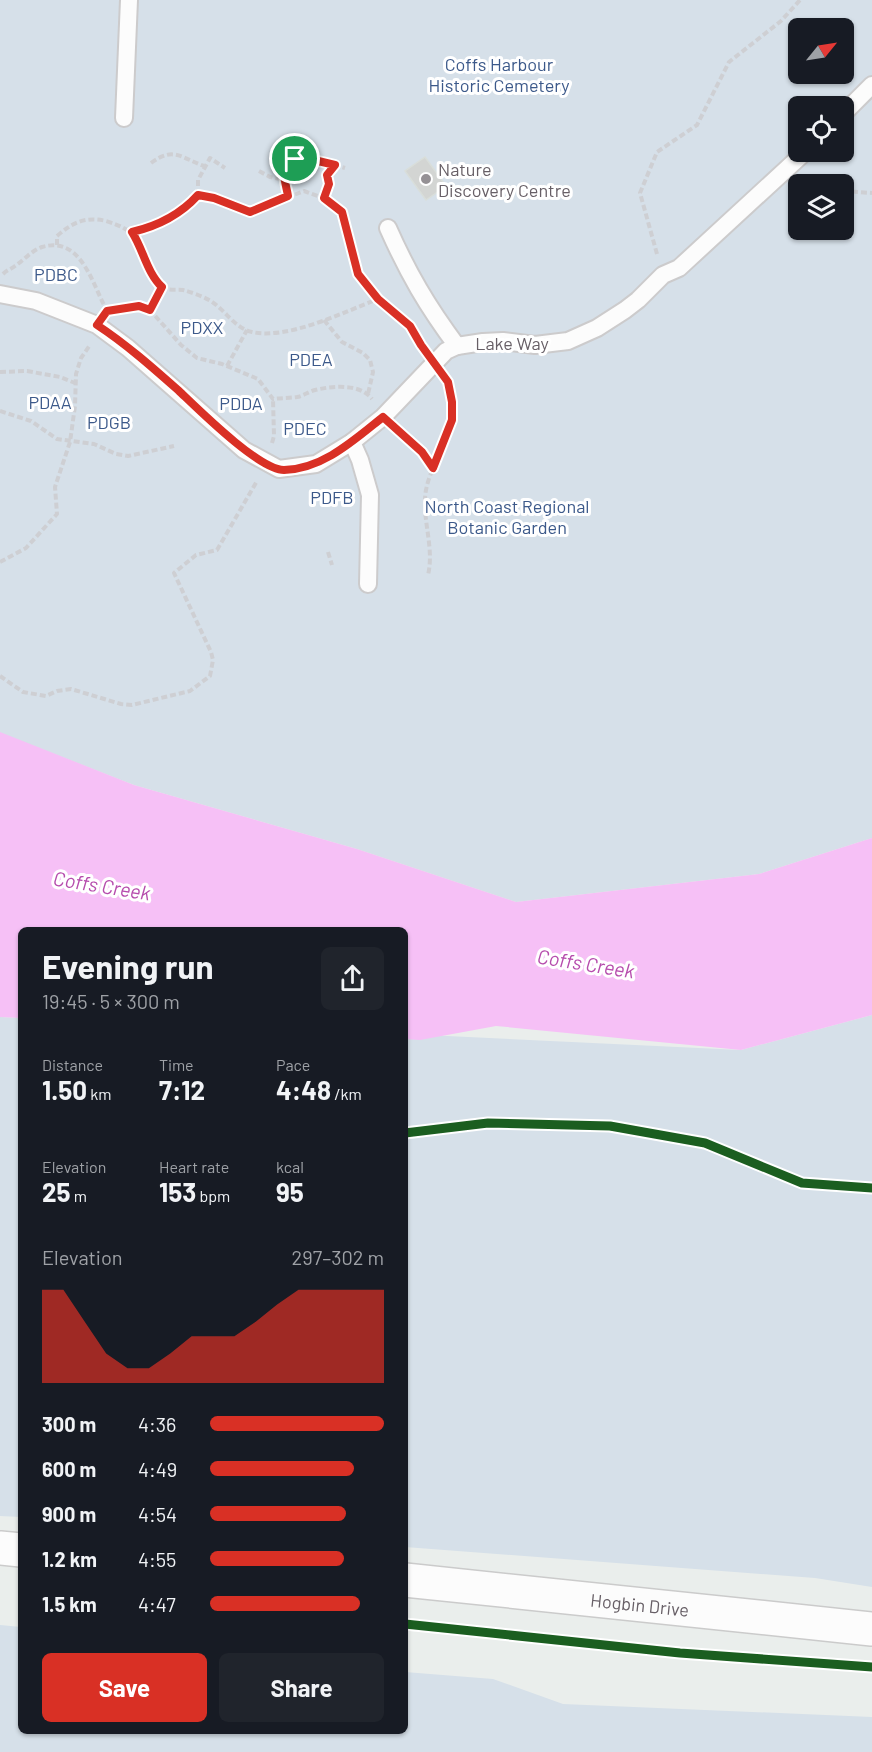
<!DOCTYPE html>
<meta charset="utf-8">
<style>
body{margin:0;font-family:Barlow,sans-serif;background:#20242c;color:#f1f3f6;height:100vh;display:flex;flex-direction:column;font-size:22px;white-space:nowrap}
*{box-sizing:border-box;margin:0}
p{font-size:20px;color:#9ea1a6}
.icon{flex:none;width:33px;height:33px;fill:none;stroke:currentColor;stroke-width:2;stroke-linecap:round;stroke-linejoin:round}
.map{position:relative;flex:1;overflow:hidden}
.sheet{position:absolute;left:18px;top:927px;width:390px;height:807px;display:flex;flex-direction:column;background:#171b24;border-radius:9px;box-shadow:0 2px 4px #0004}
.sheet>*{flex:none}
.needle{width:39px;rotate:60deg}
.tools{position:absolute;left:788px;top:18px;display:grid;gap:12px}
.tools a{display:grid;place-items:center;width:66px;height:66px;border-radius:9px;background:#171b24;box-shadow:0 2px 4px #0004;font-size:30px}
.pin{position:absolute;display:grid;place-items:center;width:51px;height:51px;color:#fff;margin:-26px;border:3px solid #fff;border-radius:50%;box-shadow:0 2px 6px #0007}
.round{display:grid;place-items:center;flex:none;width:63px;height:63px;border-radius:9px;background:#20242c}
.overview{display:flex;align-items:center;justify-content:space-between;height:102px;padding:0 24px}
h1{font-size:33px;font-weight:700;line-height:45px}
.stats{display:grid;grid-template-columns:repeat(3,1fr);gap:9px;height:102px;padding:6px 24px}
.stats div{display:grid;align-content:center}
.stats b{font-size:26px;font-weight:700}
.stats small{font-size:16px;font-weight:400}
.stats p{font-size:16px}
.chart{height:168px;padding:12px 24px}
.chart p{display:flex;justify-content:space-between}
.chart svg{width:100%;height:108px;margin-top:6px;fill:#d93025;opacity:.7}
.cta{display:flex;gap:12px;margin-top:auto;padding:12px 24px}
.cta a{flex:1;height:69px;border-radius:9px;background:#d93025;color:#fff;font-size:24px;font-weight:700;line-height:69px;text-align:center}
.cta a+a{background:#20242c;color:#f1f3f6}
ul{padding:0 24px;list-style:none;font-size:20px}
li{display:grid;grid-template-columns:96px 72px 1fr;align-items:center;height:45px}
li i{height:15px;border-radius:8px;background:#d93025}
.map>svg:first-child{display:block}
.green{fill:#d6e0e9;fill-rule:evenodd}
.water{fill:#f6c0f6}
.building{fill:#d3d5d3;stroke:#d9deda;stroke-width:1.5}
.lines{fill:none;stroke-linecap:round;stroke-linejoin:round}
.service-casing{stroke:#cccbcc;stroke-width:20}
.secondary-casing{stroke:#cbcbcb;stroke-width:36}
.path{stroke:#cecfd3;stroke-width:4;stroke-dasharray:6 3;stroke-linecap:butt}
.service{stroke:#fcfcfc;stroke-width:16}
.secondary{stroke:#fcfcfc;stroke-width:33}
.cycleway-casing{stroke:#fff;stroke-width:13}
.cycleway{stroke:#1b5e20;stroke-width:9}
.route-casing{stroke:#fff;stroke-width:12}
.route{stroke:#d93025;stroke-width:8}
.poi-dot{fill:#959195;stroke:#fff;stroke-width:2}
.labels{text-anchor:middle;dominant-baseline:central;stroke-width:6;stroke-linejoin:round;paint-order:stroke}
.park-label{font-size:18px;fill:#3c598a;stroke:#fff}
.poi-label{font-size:18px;fill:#675f66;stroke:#fff;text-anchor:start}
.street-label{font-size:18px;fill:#675f66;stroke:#fff}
.water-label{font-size:20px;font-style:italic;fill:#b64cad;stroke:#fff}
</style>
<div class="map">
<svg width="872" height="1752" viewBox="0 0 872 1752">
<rect width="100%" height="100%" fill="#eaeeec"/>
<!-- green -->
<g class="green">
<path d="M 0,0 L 872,0 L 872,838 L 759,874 L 516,902 L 357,849 L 134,785 L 0,733 ZM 798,28 L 843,28 L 843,74 L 798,74 ZM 798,106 L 843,106 L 843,152 L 798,152 ZM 798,184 L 843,184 L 843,230 L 798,230 Z"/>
<path d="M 872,1015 L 872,1587 L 815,1578 L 405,1547 L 405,1034 L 741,1050 Z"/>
<path d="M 0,1017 L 21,1018 L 21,1517 L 0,1516 Z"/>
<path d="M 0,1625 L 21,1627 L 21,1731 L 405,1731 L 405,1672 L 493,1679 L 563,1704 L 872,1717 L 872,1752 L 0,1752 Z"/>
</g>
<!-- water -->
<path class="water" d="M 0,732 L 134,785 L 357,849 L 516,902 L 759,874 L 872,838 L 872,1015 L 741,1050 L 496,1026 L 420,1040 L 405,1039 L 405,930 L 21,930 L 21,1018 L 0,1017 Z"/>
<!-- building -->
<path class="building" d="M 425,157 L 446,186 L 426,200 L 405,171 Z"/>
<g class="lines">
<defs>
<g id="service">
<path d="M 843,114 L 872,85"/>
<path d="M 124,118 L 129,0"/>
<path d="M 388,228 C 408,273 427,306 457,346"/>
<path d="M 0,294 L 36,301 L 97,325 L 128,348 L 244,450 L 279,469 L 316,464 L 352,442 L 383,417 L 446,351 L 457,346 L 483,342 L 503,341 L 535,345 L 568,341 L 597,328 L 625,310 L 638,300 L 663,275 L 679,268 L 805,152"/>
<path d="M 352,442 L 360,460 L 370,495 L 368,584"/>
</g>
<g id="secondary">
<path d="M 0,1548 L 21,1550"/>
<path id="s1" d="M 405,1580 L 872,1629"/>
</g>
</defs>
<!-- service casing -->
<use href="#service" class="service-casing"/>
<!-- secondary casing -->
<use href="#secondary" class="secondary-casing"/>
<!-- path -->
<g class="path">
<path d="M 151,163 C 174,146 181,158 204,166"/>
<path d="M 259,171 L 270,177 L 285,180 L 288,196"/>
<path d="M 285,180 C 283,172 283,167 289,160 L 314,160 L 335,165"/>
<path d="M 843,191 L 872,193"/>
<path d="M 198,195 L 198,180 L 210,158 L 225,168"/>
<path d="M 323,198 L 329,184 L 327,175 L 335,165 L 345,168"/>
<path d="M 132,232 C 157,226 180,215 198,195 L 214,198 L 250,212 L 304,191 L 323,198 L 342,212 L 358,274 L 378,299"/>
<path d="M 57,245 L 57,236 C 72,223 85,216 106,221 C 136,230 139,240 150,268 C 153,275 154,282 161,287 C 168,291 176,289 183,290 C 191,292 202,296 209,300 C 225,309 234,328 252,332 C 288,340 344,312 378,299 L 410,326 L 423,347"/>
<path d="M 657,254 L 640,193 L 657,152 L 697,125 L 729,62 L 781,21 L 800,0"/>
<path d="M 3,274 C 7,270 11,269 15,266 C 24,260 31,251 42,247 C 79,236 91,279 104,305"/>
<path d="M 114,310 L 139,306 L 150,310 L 181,345 L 197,358 L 222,364 L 258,379 L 273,399 C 281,398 289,398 297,397 C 303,396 308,392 315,390 C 332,386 360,383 372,399"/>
<path d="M 150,310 L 161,287"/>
<path d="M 324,320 L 342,342 L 363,353 L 370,360 L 373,372 L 368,394"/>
<path d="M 227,366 L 247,330"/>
<path d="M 0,372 L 27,371 L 60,377 L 75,383"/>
<path d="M 0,411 L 31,421 L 57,439 L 94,444 L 116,454 L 128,456 L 174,446"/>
<path d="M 397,431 L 422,452 L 433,468 C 429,478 425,489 425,500 C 424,525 434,550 428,575"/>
<path d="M 272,443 L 274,436 L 273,399"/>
<path d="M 433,468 C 444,433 459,418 447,380"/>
<path d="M 328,552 L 332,565"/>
<path d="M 0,562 L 26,548 L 57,514 L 55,487 L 70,442 L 75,406 L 76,374 L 81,358 L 90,345"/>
<path d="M 0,676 L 23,692 L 46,696 L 57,691 L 71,689 L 121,704 L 132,705 L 190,691 L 210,676 L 213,660 L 211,652 L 174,573 L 196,555 L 217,550 L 257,481"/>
</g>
<!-- service -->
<use href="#service" class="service"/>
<!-- secondary -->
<use href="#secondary" class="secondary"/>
<defs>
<g id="cycleway">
<path d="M 405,1133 L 488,1123 L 610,1126 L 705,1143 L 802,1183 L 872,1188"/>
<path d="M 405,1624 L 680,1653 L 872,1667"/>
</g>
</defs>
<!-- cycleway casing -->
<use href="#cycleway" class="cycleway-casing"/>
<!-- cycleway -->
<use href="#cycleway" class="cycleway"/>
</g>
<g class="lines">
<defs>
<path id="route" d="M 295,159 L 314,160 L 335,165 L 327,175 L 329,184 L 324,198 L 342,212 L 358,274 L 378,299 L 410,326 L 421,345 L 448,382 L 452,402 L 452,420 L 433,468 L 422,452 L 383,417 C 354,440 323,469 284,470 C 259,470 198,409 179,391 C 153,368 126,344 97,325 L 107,311 L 139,306 L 150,310 L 162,287 C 147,273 143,249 132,232 C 158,226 180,215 198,195 L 214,198 L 250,212 L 288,196 C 286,183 277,162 295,159 Z"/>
</defs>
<!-- route casing -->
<use href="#route" class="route-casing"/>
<!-- route -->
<use href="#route" class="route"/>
</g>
<!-- markers -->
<circle class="poi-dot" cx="426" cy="179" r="6"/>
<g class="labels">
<!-- park labels -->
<g class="park-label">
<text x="499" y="64">Coffs Harbour<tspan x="499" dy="21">Historic Cemetery</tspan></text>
<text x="56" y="274">PDBC</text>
<text x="202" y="327">PDXX</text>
<text x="311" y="359">PDEA</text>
<text x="50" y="402">PDAA</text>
<text x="241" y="403">PDDA</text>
<text x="109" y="422">PDGB</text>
<text x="305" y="428">PDEC</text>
<text x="332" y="497">PDFB</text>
<text x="507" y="506">North Coast Regional<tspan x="507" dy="21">Botanic Garden</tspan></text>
</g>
<!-- poi labels -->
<g class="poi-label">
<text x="438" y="169">Nature<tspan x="438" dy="21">Discovery Centre</tspan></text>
</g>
<!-- street labels -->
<g class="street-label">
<text x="512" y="343">Lake Way</text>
<text stroke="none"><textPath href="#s1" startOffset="236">Hogbin Drive</textPath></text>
</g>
<!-- water labels -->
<g class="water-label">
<text transform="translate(102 885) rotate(9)">Coffs Creek</text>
<text transform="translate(586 963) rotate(9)">Coffs Creek</text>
</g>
</g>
</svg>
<div class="tools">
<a><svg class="needle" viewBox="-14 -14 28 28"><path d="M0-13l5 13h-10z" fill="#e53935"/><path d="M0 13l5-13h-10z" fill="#9ea1a6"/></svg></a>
<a><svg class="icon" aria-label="locate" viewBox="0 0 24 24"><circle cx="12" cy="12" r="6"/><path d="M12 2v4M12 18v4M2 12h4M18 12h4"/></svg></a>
<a><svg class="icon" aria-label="layers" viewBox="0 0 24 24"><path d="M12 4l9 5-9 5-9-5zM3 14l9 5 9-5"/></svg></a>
</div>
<div class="pin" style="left:295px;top:159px;background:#1e9e55"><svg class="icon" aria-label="arrive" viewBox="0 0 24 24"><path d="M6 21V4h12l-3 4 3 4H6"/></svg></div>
<section class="sheet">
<div class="overview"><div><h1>Evening run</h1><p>19:45 · 5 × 300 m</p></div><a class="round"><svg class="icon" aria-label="share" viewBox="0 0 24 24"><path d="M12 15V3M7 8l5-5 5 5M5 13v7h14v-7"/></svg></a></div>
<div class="stats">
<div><p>Distance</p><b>1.50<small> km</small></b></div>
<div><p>Time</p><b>7:12</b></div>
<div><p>Pace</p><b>4:48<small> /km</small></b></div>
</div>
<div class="stats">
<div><p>Elevation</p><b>25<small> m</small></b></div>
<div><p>Heart rate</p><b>153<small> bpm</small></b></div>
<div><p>kcal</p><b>95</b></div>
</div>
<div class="chart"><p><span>Elevation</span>297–302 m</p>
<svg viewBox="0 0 160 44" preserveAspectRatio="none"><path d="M0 44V6L10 6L20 19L30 32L40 38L50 38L60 32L70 25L80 25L90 25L100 19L110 12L120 6L130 6L140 6L150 6L160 6V44z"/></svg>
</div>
<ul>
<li><b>300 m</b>4:36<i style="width:100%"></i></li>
<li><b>600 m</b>4:49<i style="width:83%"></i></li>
<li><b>900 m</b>4:54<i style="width:78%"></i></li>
<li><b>1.2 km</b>4:55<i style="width:77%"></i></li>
<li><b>1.5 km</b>4:47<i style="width:86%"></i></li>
</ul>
<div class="cta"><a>Save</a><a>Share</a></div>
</section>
</div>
